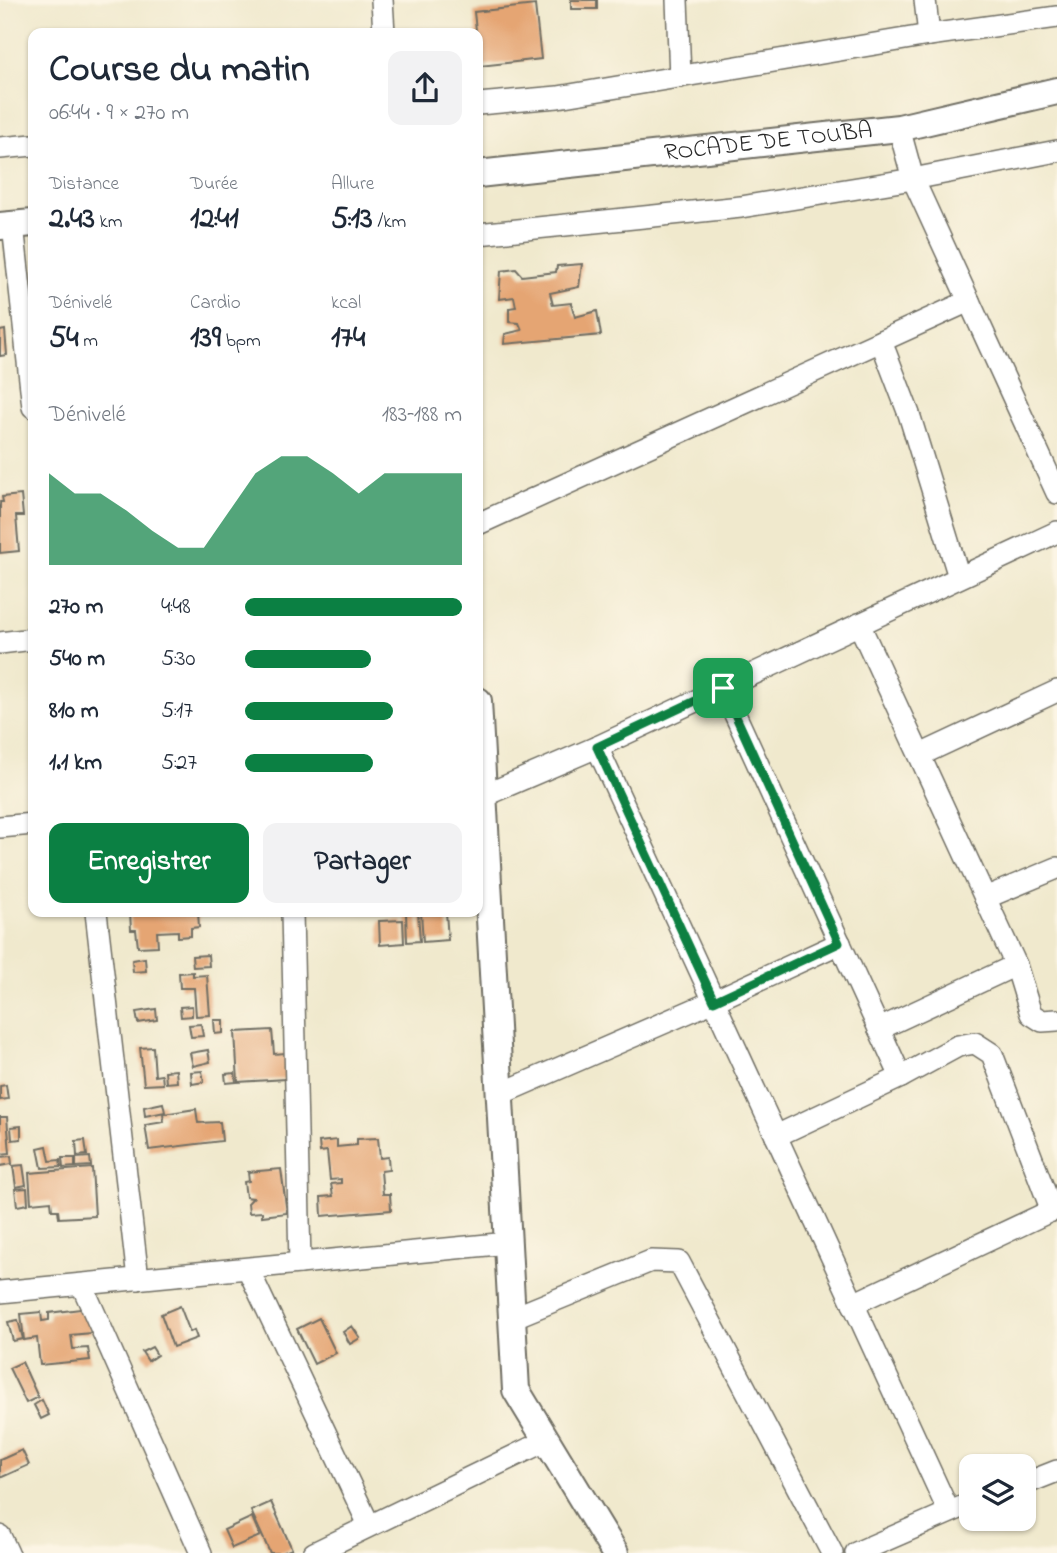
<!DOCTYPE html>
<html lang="fr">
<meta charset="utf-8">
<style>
body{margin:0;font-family:"Indie Flower",sans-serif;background:#f2f2f3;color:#1f2937;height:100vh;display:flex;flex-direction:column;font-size:26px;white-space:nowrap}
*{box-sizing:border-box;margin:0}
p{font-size:23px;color:#747a83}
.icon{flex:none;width:38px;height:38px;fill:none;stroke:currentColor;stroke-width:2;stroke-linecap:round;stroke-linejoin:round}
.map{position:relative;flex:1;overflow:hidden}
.details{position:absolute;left:28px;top:28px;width:455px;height:889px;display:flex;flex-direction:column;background:#fff;border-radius:14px;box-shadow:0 2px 5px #0004}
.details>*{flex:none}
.fabs{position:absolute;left:959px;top:1454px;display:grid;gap:14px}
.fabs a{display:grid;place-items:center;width:77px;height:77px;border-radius:14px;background:#fff;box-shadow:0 2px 5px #0004;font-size:35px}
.pin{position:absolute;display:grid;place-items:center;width:60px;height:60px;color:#fff;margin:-30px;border-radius:14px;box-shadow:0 4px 10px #0006}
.round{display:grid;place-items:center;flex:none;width:74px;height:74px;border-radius:14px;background:#f2f2f3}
.headline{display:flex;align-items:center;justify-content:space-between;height:119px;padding:0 21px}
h1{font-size:38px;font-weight:700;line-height:52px}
.metrics{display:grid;grid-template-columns:repeat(3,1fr);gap:10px;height:119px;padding:7px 21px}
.metrics div{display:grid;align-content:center}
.metrics b{font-size:30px;font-weight:700}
.metrics small{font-size:19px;font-weight:400}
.metrics p{font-size:19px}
.chart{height:196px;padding:14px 21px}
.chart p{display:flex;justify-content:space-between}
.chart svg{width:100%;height:126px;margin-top:7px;fill:#0b8043;opacity:.7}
.cta{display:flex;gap:14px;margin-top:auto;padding:14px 21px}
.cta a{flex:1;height:80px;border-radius:14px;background:#0b8043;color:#fff;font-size:28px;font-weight:700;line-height:80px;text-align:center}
.cta a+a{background:#f2f2f3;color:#1f2937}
ul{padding:0 21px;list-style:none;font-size:23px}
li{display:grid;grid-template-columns:112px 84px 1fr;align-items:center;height:52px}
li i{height:18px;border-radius:9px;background:#0b8043}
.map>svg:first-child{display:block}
.building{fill:#e5a573}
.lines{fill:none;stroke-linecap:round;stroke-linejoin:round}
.minor-casing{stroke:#706e64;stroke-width:24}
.major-casing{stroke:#706e64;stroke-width:30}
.minor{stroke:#fff;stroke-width:21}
.major{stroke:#fff;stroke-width:26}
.route-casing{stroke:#fff;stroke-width:14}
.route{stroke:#0b8043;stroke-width:9}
.labels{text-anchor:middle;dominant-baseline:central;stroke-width:7;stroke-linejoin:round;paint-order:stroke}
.street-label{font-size:24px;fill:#2b2b2b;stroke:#fcf5e5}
</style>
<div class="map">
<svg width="1057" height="1553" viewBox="0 0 1057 1553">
<rect width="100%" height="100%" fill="#fcf5e5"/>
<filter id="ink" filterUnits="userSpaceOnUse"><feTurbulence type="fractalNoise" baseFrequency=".0143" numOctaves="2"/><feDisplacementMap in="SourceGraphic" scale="14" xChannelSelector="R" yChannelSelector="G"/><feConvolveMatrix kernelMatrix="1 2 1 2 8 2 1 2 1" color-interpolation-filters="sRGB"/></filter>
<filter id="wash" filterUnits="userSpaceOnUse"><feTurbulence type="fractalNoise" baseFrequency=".00686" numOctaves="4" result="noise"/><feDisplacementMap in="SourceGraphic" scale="28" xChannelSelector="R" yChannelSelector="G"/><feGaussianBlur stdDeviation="1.57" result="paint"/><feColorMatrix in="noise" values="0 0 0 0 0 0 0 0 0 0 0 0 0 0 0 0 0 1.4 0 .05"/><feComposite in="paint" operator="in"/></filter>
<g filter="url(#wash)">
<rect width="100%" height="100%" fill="#f0e9cd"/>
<g id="blocks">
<!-- building -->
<g class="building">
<rect x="571" y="0" width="26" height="9"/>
<path d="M 535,5 L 541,59 L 480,66 L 474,12 Z"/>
<path d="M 582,264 L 579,287 L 550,293 L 553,305 L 571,303 L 575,317 L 597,311 L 601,335 L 504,344 L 505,334 L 522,330 L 519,323 L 509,322 L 509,308 L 516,307 L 514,297 L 499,299 L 501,271 L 516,269 L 522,276 L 556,272 L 557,266 Z"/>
<path d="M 5,330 L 7,355 L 0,356 L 0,331 Z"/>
<path d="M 21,495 L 23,516 L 16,516 L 19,551 L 0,553 L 0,502 L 3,502 L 2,497 Z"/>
<path d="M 130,912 L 198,912 L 199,927 L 191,928 L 191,936 L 178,937 L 178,931 L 157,932 L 158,946 L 138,947 L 136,930 L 131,930 Z"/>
<path d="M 406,912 L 418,912 L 420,941 L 407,942 Z"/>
<path d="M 421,912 L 446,912 L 448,940 L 423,942 Z"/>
<path d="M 403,920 L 404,943 L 380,945 L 379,921 Z"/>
<path d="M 208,955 L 209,966 L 193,967 L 192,956 Z"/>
<path d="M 145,958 L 146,971 L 133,972 L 132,960 Z"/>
<path d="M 193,972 L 193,976 L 207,975 L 210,1015 L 196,1016 L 194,988 L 180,988 L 179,973 Z"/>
<path d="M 192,1006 L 192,1016 L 181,1017 L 180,1007 Z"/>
<path d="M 156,1009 L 157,1020 L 138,1023 L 136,1012 Z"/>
<path d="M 214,1020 L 223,1020 L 223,1033 L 215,1034 Z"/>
<path d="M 201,1024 L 203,1036 L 191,1037 L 189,1025 Z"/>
<path d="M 272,1030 L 274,1054 L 285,1053 L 286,1079 L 238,1082 L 235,1032 Z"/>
<path d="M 153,1047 L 155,1076 L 162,1075 L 163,1084 L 144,1085 L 140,1048 Z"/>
<path d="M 208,1050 L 210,1062 L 193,1066 L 190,1053 Z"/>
<path d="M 176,1070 L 177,1082 L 166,1083 L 165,1071 Z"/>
<path d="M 202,1071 L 204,1082 L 192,1084 L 191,1072 Z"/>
<path d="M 235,1073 L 236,1082 L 226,1083 L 225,1074 Z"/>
<path d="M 6,1085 L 8,1099 L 0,1100 L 0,1086 Z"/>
<path d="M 163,1103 L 165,1112 L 145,1116 L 144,1107 Z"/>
<path d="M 196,1109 L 198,1123 L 220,1122 L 222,1141 L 149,1150 L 145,1125 L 164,1122 L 163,1114 Z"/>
<path d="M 0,1117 L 7,1117 L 10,1153 L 0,1154 Z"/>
<path d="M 21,1126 L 21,1139 L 12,1140 L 11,1127 Z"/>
<path d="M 378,1138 L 380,1158 L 388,1157 L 389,1170 L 381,1171 L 383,1194 L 390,1194 L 391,1210 L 322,1216 L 321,1197 L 333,1196 L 331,1184 L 341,1183 L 341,1179 L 330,1180 L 327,1151 L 320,1152 L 319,1142 L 337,1140 L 337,1147 L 357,1145 L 357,1139 Z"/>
<path d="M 85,1140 L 87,1155 L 77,1156 L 76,1141 Z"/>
<path d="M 47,1146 L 50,1161 L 60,1160 L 61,1167 L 42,1168 L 38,1148 Z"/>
<path d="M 11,1156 L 12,1164 L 0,1166 L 0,1157 Z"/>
<path d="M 90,1157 L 91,1166 L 76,1167 L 76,1158 Z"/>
<path d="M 62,1158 L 75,1158 L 75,1167 L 63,1168 Z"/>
<path d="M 23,1165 L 26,1185 L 16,1187 L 13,1166 Z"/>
<path d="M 92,1168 L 95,1216 L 59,1218 L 58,1210 L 52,1210 L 51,1201 L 31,1203 L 29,1173 Z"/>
<path d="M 281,1169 L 287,1213 L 262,1216 L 262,1212 L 249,1213 L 248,1203 L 253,1198 L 246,1197 L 244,1182 L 249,1181 L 248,1172 Z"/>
<path d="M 27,1188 L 28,1204 L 17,1206 L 15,1189 Z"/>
<path d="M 180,1306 L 190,1332 L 194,1330 L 197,1338 L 173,1347 L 161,1314 Z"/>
<path d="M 88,1308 L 91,1333 L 71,1335 L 73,1349 L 88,1348 L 90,1360 L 40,1365 L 37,1338 L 24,1340 L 21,1314 L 41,1312 L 42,1321 L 49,1320 L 49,1313 Z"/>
<path d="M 319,1318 L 336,1353 L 314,1364 L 297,1329 Z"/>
<path d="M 18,1320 L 23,1339 L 13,1341 L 8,1322 Z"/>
<path d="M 352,1326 L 360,1338 L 350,1344 L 343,1332 Z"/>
<path d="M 152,1347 L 157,1355 L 148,1361 L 142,1352 Z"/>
<path d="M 22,1362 L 38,1397 L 26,1403 L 9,1368 Z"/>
<path d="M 42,1400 L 49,1415 L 41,1419 L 34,1405 Z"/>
<path d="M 22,1450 L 29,1465 L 0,1478 L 0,1460 Z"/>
<path d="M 271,1502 L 292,1549 L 282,1553 L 270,1553 L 251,1511 Z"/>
<path d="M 252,1517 L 260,1536 L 232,1548 L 224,1530 Z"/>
</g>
</g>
</g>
<g filter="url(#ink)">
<use href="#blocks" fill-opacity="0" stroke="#706e64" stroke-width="2"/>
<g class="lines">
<defs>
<g id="minor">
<path d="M 382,0 L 384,33"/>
<path d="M 677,0 L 680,77"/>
<path d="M 925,0 L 929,35"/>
<path d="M 478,104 L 558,97 L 929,35 L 1057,17"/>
<path d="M 899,128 L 913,179 L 1057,493"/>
<path d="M 0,148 L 33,145"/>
<path d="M 13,225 L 33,407"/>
<path d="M 478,234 L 741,207 L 913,179 L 1057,151"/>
<path d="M 881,341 L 909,414 L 959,577"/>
<path d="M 478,524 L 969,301"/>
<path d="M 859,624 L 1016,965 L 1031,1014 L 1042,1021 L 1057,1020"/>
<path d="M 0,643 L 33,639"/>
<path d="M 723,688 L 901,1077"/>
<path d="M 597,747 L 949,1512"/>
<path d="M 920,755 L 1057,691"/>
<path d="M 478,796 L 483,796 L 597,747 L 1057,532"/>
<path d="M 0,827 L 33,824"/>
<path d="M 985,898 L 1057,868"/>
<path d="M 96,912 L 138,1279"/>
<path d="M 292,912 L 300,1263"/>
<path d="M 879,1029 L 1016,965"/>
<path d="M 500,1094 L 714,1001 L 840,943"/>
<path d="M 776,1136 L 901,1077 L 958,1046 L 975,1043 L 992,1054 L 1052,1211"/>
<path d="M 248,1269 L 369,1525"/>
<path d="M 82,1285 L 201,1553"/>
<path d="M 0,1292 L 508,1243"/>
<path d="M 853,1304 L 1057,1208"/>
<path d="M 512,1318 L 651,1261 L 679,1262 L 832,1553"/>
<path d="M 1024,1484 L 1057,1471"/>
<path d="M 0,1536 L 8,1553"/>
<path d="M 314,1553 L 547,1440"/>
<path d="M 856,1553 L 971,1503"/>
</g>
<g id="major">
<path id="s1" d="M 478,174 L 899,128 L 1057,91"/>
<path d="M 0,226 L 33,223"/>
<path d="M 478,701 L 516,1390 L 615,1553"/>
</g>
</defs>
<!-- minor casing -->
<use href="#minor" class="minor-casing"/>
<!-- major casing -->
<use href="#major" class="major-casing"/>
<!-- minor -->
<use href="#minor" class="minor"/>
<!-- major -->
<use href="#major" class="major"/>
</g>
</g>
<g class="lines" filter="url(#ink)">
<defs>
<path id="route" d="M 723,688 L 839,943 L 714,1001 L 597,747 Z"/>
</defs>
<!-- route casing -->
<use href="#route" class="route-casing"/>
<!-- route -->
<use href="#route" class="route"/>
</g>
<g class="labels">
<!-- street labels -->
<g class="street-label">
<text stroke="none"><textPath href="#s1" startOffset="292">ROCADE DE TOUBA</textPath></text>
</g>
</g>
</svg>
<div class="fabs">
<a><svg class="icon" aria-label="layers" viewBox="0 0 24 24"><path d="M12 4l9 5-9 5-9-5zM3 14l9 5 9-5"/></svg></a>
</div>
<div class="pin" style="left:723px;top:688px;background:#1e9e55"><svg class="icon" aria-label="arrive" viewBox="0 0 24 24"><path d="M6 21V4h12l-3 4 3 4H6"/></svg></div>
<section class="details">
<div class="headline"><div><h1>Course du matin</h1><p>06:44 · 9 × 270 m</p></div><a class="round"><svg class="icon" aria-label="share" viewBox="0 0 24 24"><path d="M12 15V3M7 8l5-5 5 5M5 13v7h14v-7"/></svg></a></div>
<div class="metrics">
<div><p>Distance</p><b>2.43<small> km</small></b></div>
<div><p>Durée</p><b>12:41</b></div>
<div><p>Allure</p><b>5:13<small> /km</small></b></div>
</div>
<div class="metrics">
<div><p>Dénivelé</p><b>54<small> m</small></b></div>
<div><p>Cardio</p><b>139<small> bpm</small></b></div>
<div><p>kcal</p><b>174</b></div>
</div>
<div class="chart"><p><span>Dénivelé</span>183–188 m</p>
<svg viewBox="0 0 160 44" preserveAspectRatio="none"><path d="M0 44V12L10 19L20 19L30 25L40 32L50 38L60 38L70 25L80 12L90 6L100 6L110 12L120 19L130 12L140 12L150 12L160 12V44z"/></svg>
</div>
<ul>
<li><b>270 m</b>4:48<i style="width:100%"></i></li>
<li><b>540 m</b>5:30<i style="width:58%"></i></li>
<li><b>810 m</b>5:17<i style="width:68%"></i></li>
<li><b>1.1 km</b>5:27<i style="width:59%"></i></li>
</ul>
<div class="cta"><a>Enregistrer</a><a>Partager</a></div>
</section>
</div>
